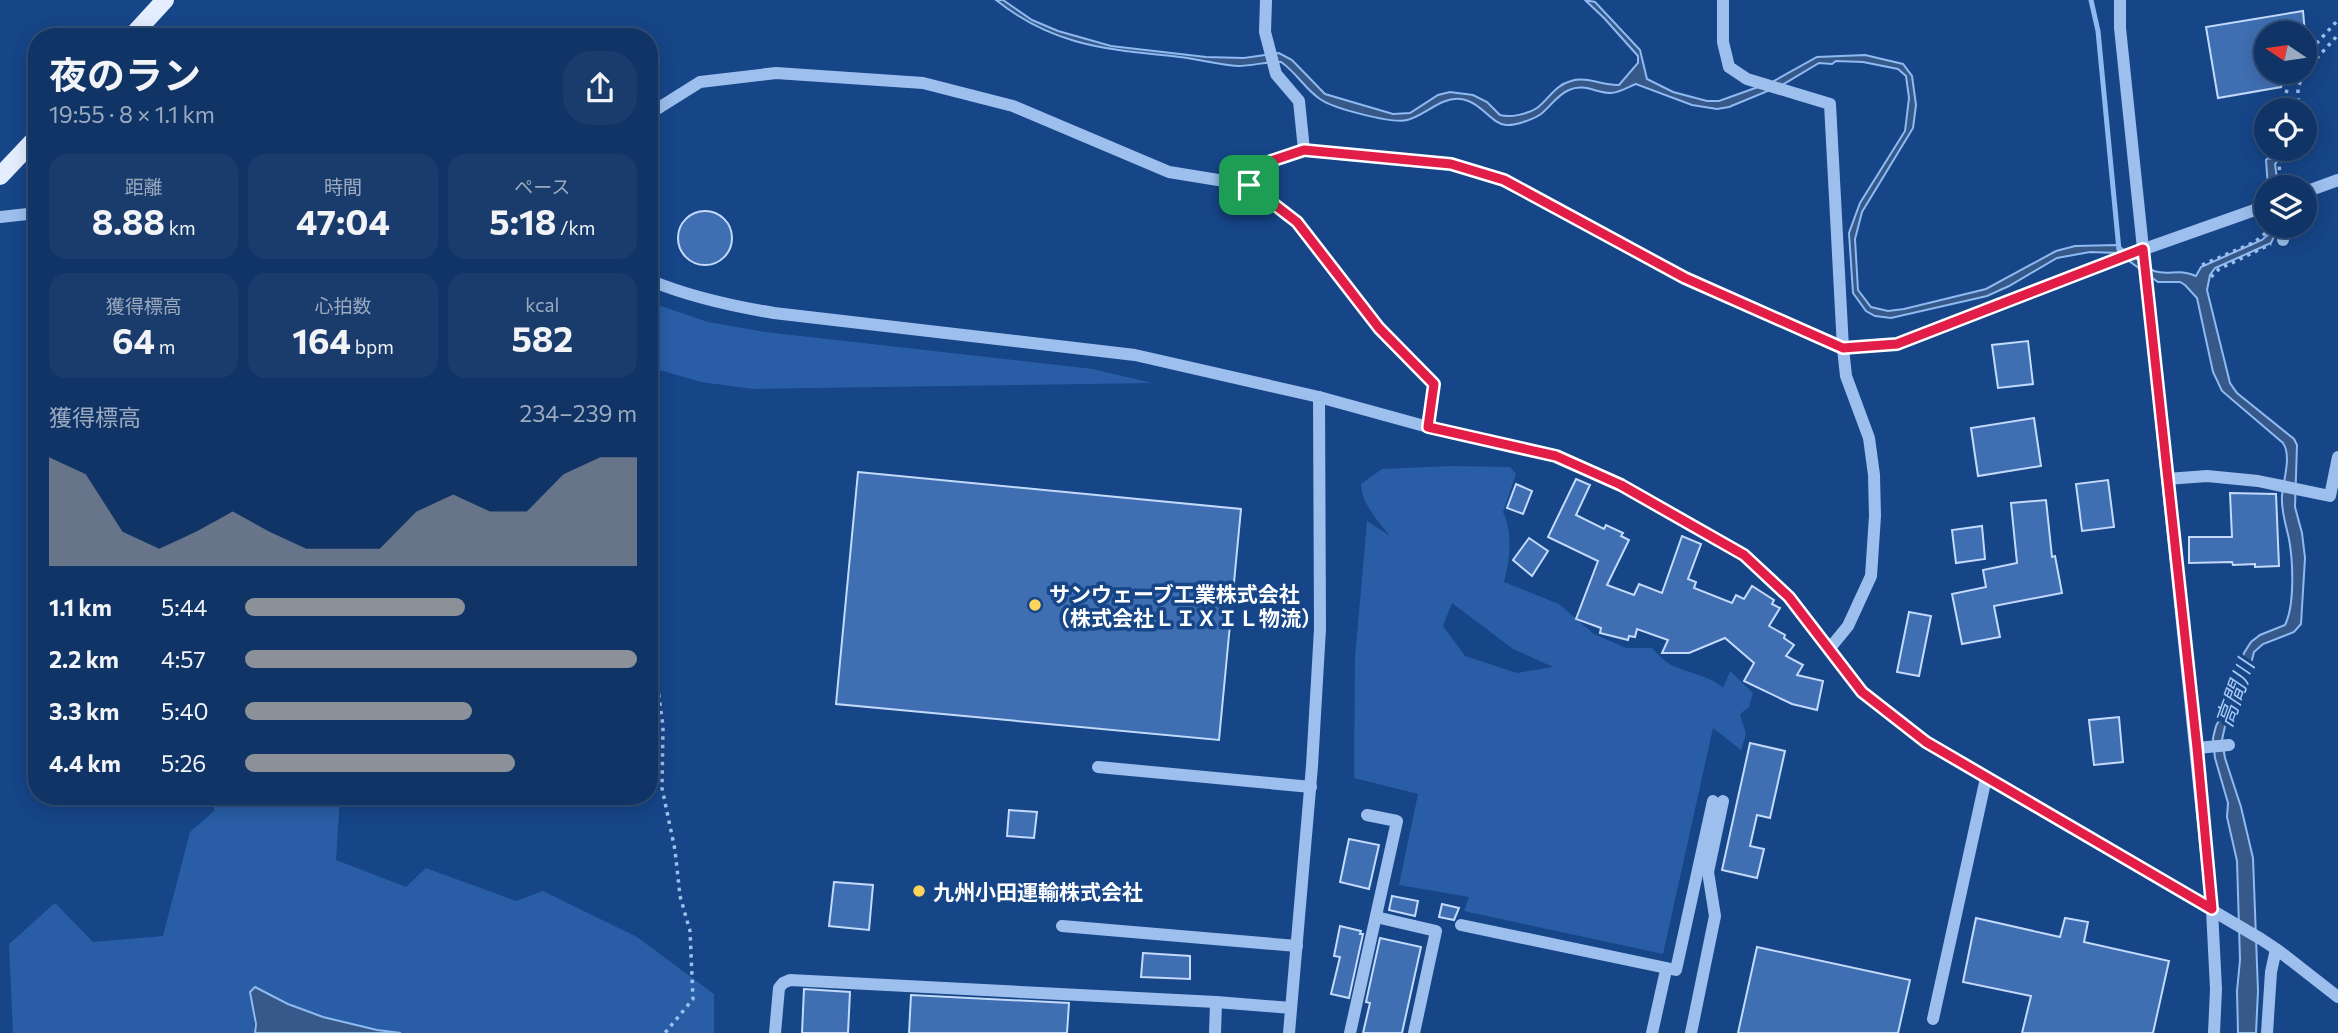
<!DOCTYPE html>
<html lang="ja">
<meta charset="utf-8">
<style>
body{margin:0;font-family:Commissioner,"Noto Sans JP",sans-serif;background:#193c6c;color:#f1f3f6;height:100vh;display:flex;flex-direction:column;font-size:26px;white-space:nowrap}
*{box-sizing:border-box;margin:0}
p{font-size:23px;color:#9caabf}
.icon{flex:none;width:38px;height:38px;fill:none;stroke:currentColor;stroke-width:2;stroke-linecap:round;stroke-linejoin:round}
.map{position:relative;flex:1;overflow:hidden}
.panel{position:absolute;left:28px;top:28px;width:630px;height:777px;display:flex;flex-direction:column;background:#103466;border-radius:28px;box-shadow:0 4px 18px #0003,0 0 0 2px #304f7a}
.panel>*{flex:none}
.needle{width:46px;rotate:283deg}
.buttons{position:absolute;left:2254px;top:21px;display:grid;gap:14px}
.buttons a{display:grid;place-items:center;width:63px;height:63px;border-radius:50%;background:#103466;box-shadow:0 4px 18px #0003,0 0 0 2px #304f7a;font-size:35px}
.pin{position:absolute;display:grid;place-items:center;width:60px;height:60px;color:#fff;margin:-30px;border-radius:14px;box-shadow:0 4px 10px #0006}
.round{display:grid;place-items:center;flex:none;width:74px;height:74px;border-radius:28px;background:#193c6c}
.overview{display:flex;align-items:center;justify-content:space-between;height:119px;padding:0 21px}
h1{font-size:38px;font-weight:700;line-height:52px}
.stats{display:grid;grid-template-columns:repeat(3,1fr);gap:10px;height:119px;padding:7px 21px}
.stats div{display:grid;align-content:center;border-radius:18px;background:#193c6c;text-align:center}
.stats b{font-size:35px;font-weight:700}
.stats small{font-size:19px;font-weight:400}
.stats p{font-size:19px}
.chart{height:196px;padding:14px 21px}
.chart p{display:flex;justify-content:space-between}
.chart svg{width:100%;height:126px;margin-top:7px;fill:#8c9099;opacity:.7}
ul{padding:0 21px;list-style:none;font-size:23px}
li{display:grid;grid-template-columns:112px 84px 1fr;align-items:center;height:52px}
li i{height:18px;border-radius:9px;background:#8c9099}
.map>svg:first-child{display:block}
.green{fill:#295ea6;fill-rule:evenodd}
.water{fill:#36598a;stroke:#8fbaf1;stroke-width:2}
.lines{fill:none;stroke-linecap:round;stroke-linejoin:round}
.stream{stroke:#8fbaf1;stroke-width:5}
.building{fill:#3f6fb2;stroke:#c3dafa;stroke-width:2}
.path{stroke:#9dbfee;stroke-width:3.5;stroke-dasharray:3.5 5;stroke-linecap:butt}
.minor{stroke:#9dbfee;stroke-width:12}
.major{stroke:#e4eeff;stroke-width:18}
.route-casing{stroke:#fff;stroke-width:14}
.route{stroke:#e11d48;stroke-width:9}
.poi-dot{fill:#ffd45a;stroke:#164588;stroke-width:2.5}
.labels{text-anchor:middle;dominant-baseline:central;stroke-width:7;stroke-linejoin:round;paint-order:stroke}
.poi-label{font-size:21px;font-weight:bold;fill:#fff;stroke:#164588;text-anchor:start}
.water-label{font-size:23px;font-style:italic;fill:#a9caf5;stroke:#164588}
</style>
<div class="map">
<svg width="2338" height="1033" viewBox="0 0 2338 1033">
<rect width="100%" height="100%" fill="#164588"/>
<!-- green -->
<g class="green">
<path d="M 649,302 L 708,322 L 765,332 L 1093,369 L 1152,383 L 753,389 L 701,382 L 649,367 Z"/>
<path d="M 1451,466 L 1510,467 L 1516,474 L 1503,512 C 1513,532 1510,561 1504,582 L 1559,604 L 1594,634 L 1626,648 L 1652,648 C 1657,653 1662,659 1668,663 C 1682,672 1715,677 1723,688 L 1730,671 L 1753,693 L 1749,707 L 1740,714 L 1746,734 L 1741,750 L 1713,728 L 1663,954 L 1464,911 L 1469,897 L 1399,885 L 1418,794 L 1354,778 L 1355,658 L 1367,521 L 1390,536 C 1377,520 1362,504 1361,484 L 1382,469 ZM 1452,603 L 1513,649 L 1553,667 L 1517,673 L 1465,656 L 1443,626 Z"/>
<path d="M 215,796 L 340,796 L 336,860 L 406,887 L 426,868 L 516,901 L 543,891 L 637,937 L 714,994 L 714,1033 L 402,1033 L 355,1026 L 305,1011 L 257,987 L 253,989 L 254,1033 L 13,1033 L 9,944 L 55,903 L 93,942 L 163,936 L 190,832 L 214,811 Z"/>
</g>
<!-- water -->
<g class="water">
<path d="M 996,0 L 1003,0 L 1032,20 L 1058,31 L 1111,46 L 1206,57 L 1244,58 L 1279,53 L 1292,60 L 1325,94 L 1393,114 L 1410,113 L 1438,95 L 1450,92 L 1473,95 L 1487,102 L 1500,115 C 1510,118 1528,114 1537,108 C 1549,99 1555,85 1571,81 C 1587,76 1603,86 1619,85 L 1638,63 L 1638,56 L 1604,18 L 1585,0 L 1595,2 L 1640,50 L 1647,79 L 1673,92 L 1707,101 L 1719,101 L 1772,82 L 1817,57 L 1865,55 L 1903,64 L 1912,76 L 1916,105 L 1913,128 L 1862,212 L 1855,239 L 1858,290 L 1871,307 L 1888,311 L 1904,309 L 1986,289 L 2056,251 L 2075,246 L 2117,245 L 2154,271 C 2169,276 2179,268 2196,276 L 2201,267 L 2262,240 L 2270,233 L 2272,226 L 2279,226 L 2271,243 L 2215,268 L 2210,275 L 2207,290 L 2230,383 L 2237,393 L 2294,439 L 2297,445 L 2295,507 L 2302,533 L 2305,558 L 2301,624 L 2294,632 L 2263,644 L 2254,652 L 2243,695 L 2225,726 L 2222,740 L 2225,758 L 2241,807 L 2253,858 L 2258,991 L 2256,1033 L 2238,1033 L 2237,991 L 2240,960 L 2237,861 L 2227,817 L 2228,803 L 2215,758 L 2213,738 L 2216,726 L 2233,692 L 2244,653 L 2251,642 L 2260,635 L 2285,625 C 2295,605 2293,561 2289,539 C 2286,525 2281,511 2282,496 C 2283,481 2292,456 2283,443 L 2222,391 L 2213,372 L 2197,298 L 2185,285 L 2180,282 L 2158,282 L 2118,253 L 2090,252 L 2057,258 L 2009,286 L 1987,296 L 1891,318 L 1875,316 L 1866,311 L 1853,293 L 1849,233 L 1860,203 L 1905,131 L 1909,98 L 1906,76 L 1898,69 L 1863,62 L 1836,61 L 1832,64 L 1819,63 L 1782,85 L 1729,107 L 1717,109 L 1692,105 L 1636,84 C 1628,87 1619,93 1611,93 C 1596,93 1584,83 1569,90 C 1557,95 1551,106 1541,114 C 1534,119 1515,126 1506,125 C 1491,124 1481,101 1460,99 C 1440,97 1425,116 1407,120 C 1392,124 1332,108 1320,99 C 1305,89 1296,72 1281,62 C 1267,61 1253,66 1238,66 C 1218,65 1199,59 1179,57 C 1108,49 1055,47 996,0 Z"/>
<path d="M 2279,149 L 2288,149 L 2275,164 L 2278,187 L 2268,187 L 2266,160 L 2268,158 L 2272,159 Z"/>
<path d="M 255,987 L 288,1004 L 323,1017 L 377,1030 L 401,1033 L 255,1033 L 256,1024 L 250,992 Z"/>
</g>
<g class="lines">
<!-- stream -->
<path class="stream" d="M 2091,0 L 2098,31 L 2119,250"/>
</g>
<!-- building -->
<g class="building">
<path d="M 2303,11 L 2305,33 L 2266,33 L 2266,72 L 2287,72 L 2281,87 L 2218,98 L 2206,27 Z"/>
<circle cx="705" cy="238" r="27"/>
<path d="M 2028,341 L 2033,384 L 1998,388 L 1992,345 Z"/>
<path d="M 2034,418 L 2041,466 L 1978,476 L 1971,428 Z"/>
<path d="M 858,472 L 1241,509 L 1219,740 L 836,704 Z"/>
<path d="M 1576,479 L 1590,485 L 1576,515 L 1604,529 L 1606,525 L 1623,533 L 1621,536 L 1629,540 L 1607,585 L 1634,595 L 1639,584 L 1662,593 L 1682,536 L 1701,544 L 1688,579 L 1696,582 L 1694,588 L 1732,603 L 1736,595 L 1744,599 L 1752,586 L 1774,600 L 1772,604 L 1780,608 L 1769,626 L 1785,635 L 1784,638 L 1794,645 L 1786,656 L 1803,665 L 1797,675 L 1823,681 L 1817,710 L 1792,704 L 1744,681 L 1754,663 L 1725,638 L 1689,653 L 1662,653 L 1668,640 L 1637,629 L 1635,637 L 1629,636 L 1628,640 L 1600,633 L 1601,628 L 1576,619 L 1598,561 L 1548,537 Z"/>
<path d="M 2108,480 L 2114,527 L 2082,531 L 2076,484 Z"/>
<path d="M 1516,484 L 1532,491 L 1523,514 L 1507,508 Z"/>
<path d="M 2230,493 L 2276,494 L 2279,566 L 2255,567 L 2255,564 L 2233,565 L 2232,562 L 2189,563 L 2189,537 L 2232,537 Z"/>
<path d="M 2046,500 L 2052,557 L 2055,556 L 2062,593 L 1994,606 L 2000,637 L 1962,644 L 1952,594 L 1986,587 L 1983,570 L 2017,563 L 2011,503 Z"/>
<path d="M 1982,526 L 1985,559 L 1956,563 L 1952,530 Z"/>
<path d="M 1529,538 L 1548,551 L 1532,576 L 1513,560 Z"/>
<path d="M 1909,612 L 1931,616 L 1919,676 L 1897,672 Z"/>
<path d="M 2119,717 L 2123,762 L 2094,765 L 2089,720 Z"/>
<path d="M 1750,743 L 1785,751 L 1770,818 L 1757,815 L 1750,846 L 1764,849 L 1757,878 L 1722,870 Z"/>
<path d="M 1009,810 L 1037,812 L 1034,838 L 1007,836 Z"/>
<path d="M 1349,839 L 1379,845 L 1369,889 L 1340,882 Z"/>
<path d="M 834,882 L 873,885 L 869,930 L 829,926 Z"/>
<path d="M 1392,896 L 1418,901 L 1415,916 L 1389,910 Z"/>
<path d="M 1442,904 L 1459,908 L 1454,920 L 1439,917 Z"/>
<path d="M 1976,918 L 2060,937 L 2065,918 L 2088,922 L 2084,942 L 2169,961 L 2153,1033 L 2022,1033 L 2031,996 L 1963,982 Z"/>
<path d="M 1340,926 L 1361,931 L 1360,934 L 1363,934 L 1349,998 L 1331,994 L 1340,957 L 1334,956 Z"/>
<path d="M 1380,938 L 1421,947 L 1402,1033 L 1363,1033 L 1370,1003 L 1366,1002 Z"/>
<path d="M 1757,947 L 1910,980 L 1898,1033 L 1738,1033 Z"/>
<path d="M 1143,953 L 1190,956 L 1190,979 L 1141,977 Z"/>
<path d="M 804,989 L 850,992 L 848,1033 L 802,1033 Z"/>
<path d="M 911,995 L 1069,1003 L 1067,1033 L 909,1033 Z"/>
</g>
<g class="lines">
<!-- path -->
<g class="path">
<path d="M 2305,56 L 2338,20"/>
<path d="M 2305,71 L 2338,35"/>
<path d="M 2286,110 L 2286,93 L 2293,72"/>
<path d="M 2298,110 L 2298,87 L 2305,72"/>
<path d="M 2271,157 L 2277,149"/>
<path d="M 2281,187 L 2279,164 L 2290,149"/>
<path d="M 2202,265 L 2255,242 L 2268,231"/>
<path d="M 2211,277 L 2219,269 L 2271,244"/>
<path d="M 649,653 L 655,667 L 663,726 L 662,788 L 675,850 L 680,896 L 690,931 L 693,999 L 665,1033"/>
</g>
<!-- minor -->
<g class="minor">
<path d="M 1266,0 L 1265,32 L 1276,74 L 1299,101 L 1304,150"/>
<path d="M 1723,0 L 1723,42 L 1729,67 L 1747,79 L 1830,104 L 1843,348 L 1846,376 L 1869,438 L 1874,475 L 1875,516 L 1871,576 L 1848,626 L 1830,648"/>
<path d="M 2120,0 L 2120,28 L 2212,910 L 2216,989 L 2214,1033"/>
<path d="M 649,114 L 700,82 L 776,73 L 923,83 L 1013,106 L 1169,172 L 1249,185 L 1297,222 L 1379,328 L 1434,384 L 1428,427"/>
<path d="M 1249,185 L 1271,161 L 1304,150 L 1451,164 L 1504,180 L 1685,278 L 1843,348 L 1897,344 L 2136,252 L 2266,206"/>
<path d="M 2305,192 L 2338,180"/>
<path d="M 0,217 L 37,213"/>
<path d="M 2283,226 L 2283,240"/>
<path d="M 649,280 C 690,297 731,306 774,313 L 1135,355 L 1319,397 L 1428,427 L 1556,456 L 1621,485 L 1744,555 L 1789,597 L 1862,692 L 1925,742 L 2261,939 L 2279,951 L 2338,997"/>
<path d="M 2167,479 L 2207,476 L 2258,481 L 2330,496 L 2338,457"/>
<path d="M 2197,748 L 2229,745"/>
<path d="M 1098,767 L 1311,787"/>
<path d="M 1376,917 L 1436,931 L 1414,1033"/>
<path d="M 1461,925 L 1676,970 L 1713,801"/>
<path d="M 1062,926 L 1297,946"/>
<path d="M 1933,1019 L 1986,778"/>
<path d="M 775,1033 L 779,988 L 783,983 L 790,980 L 1216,1002 L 1291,1008"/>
<path d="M 1215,1033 L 1216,1002"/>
<path d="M 1289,1033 L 1312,766 L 1320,629 L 1319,397"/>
<path d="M 1350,1033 L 1397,821 L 1367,815"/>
<path d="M 1652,1033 L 1666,970"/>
<path d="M 1691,1033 L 1715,916 L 1708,872 L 1723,801"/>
<path d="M 2267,1033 L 2271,972 L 2276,949"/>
</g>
<!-- major -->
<g class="major">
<path d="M 131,37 L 165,0"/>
<path d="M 0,176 L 37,137"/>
</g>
</g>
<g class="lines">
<defs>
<path id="route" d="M 1304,150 L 1451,164 L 1504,180 L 1685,278 L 1843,348 L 1897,344 L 2143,249 L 2197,748 L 2212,909 L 1926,742 L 1862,692 L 1789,597 L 1744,555 L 1621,485 L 1556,456 L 1428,427 L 1434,384 L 1379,328 L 1297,222 L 1249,185 L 1271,161 Z"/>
</defs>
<!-- route casing -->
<use href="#route" class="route-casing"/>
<!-- route -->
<use href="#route" class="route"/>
</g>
<!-- markers -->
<g class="poi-dot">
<circle cx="1035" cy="605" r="7"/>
<circle cx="919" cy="891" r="7"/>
</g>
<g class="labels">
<!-- poi labels -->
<g class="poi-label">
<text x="1049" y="593">サンウェーブ工業株式会社<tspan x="1049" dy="24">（株式会社ＬＩＸＩＬ物流）</tspan></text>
<text x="933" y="891">九州小田運輸株式会社</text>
</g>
<!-- water labels -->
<g class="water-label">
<text transform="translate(2234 693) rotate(-70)">高間川</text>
</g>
</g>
</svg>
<div class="buttons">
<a><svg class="needle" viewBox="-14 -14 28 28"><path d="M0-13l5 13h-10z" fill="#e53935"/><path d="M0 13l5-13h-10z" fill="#9caabf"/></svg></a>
<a><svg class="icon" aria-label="locate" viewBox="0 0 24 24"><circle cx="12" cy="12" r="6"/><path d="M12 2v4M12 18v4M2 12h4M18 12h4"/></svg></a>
<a><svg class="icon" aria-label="layers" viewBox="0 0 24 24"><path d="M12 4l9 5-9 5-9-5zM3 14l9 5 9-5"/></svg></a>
</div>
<div class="pin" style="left:1249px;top:185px;background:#1e9e55"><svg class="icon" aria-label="arrive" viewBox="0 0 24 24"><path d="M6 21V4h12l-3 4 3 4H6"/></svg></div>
<section class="panel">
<div class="overview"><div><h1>夜のラン</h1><p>19:55 · 8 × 1.1 km</p></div><a class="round"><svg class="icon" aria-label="share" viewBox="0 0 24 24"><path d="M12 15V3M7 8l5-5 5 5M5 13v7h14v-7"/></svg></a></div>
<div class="stats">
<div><p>距離</p><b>8.88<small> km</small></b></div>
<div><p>時間</p><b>47:04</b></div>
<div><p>ペース</p><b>5:18<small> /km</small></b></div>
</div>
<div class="stats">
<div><p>獲得標高</p><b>64<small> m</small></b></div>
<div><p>心拍数</p><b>164<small> bpm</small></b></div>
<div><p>kcal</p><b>582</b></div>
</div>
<div class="chart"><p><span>獲得標高</span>234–239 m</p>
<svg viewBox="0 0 160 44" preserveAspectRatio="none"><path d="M0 44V6L10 12L20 32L30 38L40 32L50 25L60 32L70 38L80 38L90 38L100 25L110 19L120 25L130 25L140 12L150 6L160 6V44z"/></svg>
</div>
<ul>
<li><b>1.1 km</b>5:44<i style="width:56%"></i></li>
<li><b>2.2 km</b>4:57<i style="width:100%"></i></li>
<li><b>3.3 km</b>5:40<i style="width:58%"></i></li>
<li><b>4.4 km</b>5:26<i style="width:69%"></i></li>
</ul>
</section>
</div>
